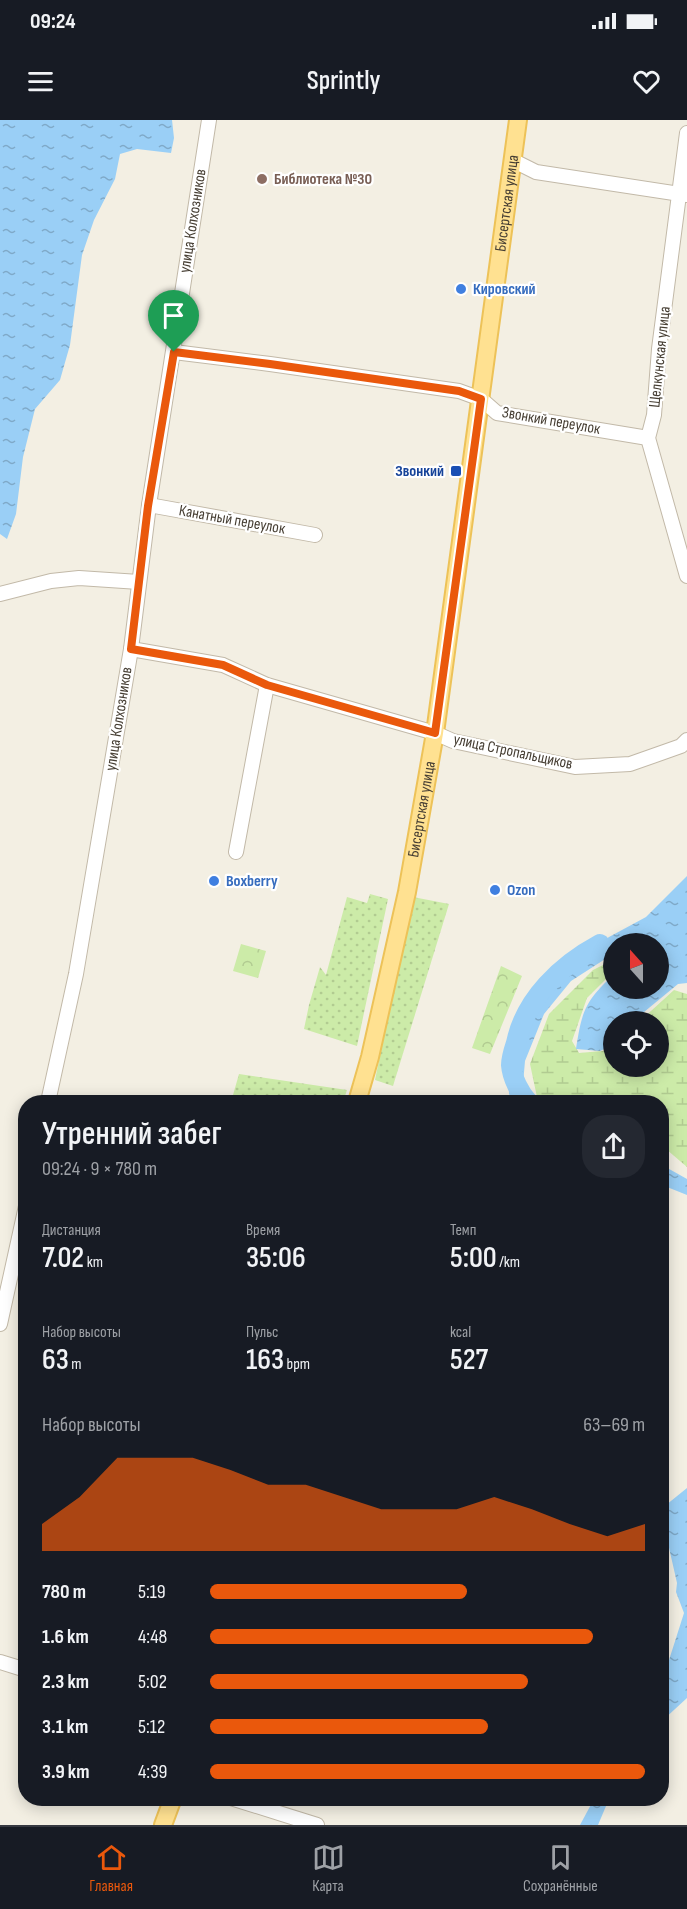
<!DOCTYPE html>
<html lang="ru">
<meta charset="utf-8">
<style>
body{margin:0;font-family:"Sofia Sans Condensed",sans-serif;background:#242831;color:#f1f3f6;height:100vh;display:flex;flex-direction:column;font-size:22px;white-space:nowrap}
*{box-sizing:border-box;margin:0}
p{font-size:20px;color:#9ea1a6}
.icon{flex:none;width:33px;height:33px;fill:none;stroke:currentColor;stroke-width:2;stroke-linecap:round;stroke-linejoin:round}
.map{position:relative;flex:1;overflow:hidden}
.side{position:absolute;left:18px;top:975px;width:651px;height:711px;display:flex;flex-direction:column;background:#171b24;border-radius:24px;box-shadow:0 3px 15px #0003}
.side>*{flex:none}
.needle{width:39px;rotate:339deg}
.fabs{position:absolute;left:603px;top:813px;display:grid;gap:12px}
.fabs a{display:grid;place-items:center;width:66px;height:66px;border-radius:50%;background:#171b24;box-shadow:0 3px 15px #0003;font-size:30px}
.pin{position:absolute;display:grid;place-items:center;width:51px;height:51px;color:#fff;margin:-62px -26px;border-radius:50% 50% 50% 0;rotate:-45deg;box-shadow:0 0 6px #0007}
.pin .icon{rotate:45deg}
.round{display:grid;place-items:center;flex:none;width:63px;height:63px;border-radius:24px;background:#242831}
.summary{display:flex;align-items:center;justify-content:space-between;height:102px;padding:0 24px}
h1{font-size:33px;font-weight:600;line-height:45px}
.figures{display:grid;grid-template-columns:repeat(3,1fr);gap:9px;height:102px;padding:6px 24px}
.figures div{display:grid;align-content:center}
.figures b{font-size:30px;font-weight:600}
.figures small{font-size:16px;font-weight:400}
.figures p{font-size:16px}
.chart{height:168px;padding:12px 24px}
.chart p{display:flex;justify-content:space-between}
.chart svg{width:100%;height:108px;margin-top:6px;fill:#ea580c;opacity:.7}
ul{padding:0 24px;list-style:none;font-size:20px}
li{display:grid;grid-template-columns:96px 72px 1fr;align-items:center;height:45px}
li i{height:15px;border-radius:8px;background:#ea580c}
.status{display:flex;justify-content:space-between;align-items:center;height:42px;padding:0 30px;background:#171b24;direction:ltr}
.status svg{height:16px;fill:currentColor}
header{display:flex;justify-content:space-between;align-items:center;height:78px;padding:0 24px;background:#171b24;font-size:27px;font-weight:600}
.menu{display:flex;justify-content:space-around;align-items:center;height:84px;border-top:2px solid #363941;background:#171b24;font-size:16px;color:#9ea1a6}
.menu a{display:grid;justify-items:center;gap:3px}
.menu .selected{color:#ea580c}
.map>svg:first-child{display:block}
.grass{fill:url(#grass-dots)}
.wetland{fill:url(#wetland-marsh)}
.park{fill:url(#park-crowns)}
.water{fill:url(#water-ripples)}
.lines{fill:none;stroke-linecap:round;stroke-linejoin:round}
.river{stroke:#9acff6;stroke-width:20}
.minor-casing{stroke:#c2b9a8;stroke-width:16}
.major-casing{stroke:#edc258;stroke-width:20}
.minor{stroke:#fff;stroke-width:14}
.major{stroke:#ffe191;stroke-width:16}
.route-casing{stroke:#fff;stroke-width:12}
.route{stroke:#ea580c;stroke-width:8}
.education-dot{fill:#8d6e63;stroke:#fff;stroke-width:2}
.shop-dot{fill:#3f7fe0;stroke:#fff;stroke-width:2}
.transit-dot{fill:#1a4fb4;stroke:#fff;stroke-width:2}
.labels{text-anchor:middle;dominant-baseline:central;stroke-width:4.5;stroke-linejoin:round;paint-order:stroke}
.education-label{font-size:16px;font-weight:bold;fill:#785e54;stroke:#fff;text-anchor:start}
.street-label{font-size:16px;fill:#463e33;stroke:#fff}
.shop-label{font-size:16px;font-weight:bold;fill:#366cbe;stroke:#fff;text-anchor:start}
.transit-label{font-size:16px;font-weight:bold;fill:#164399;stroke:#fff;text-anchor:end}
</style>
<div class="status"><b>09:24</b><svg viewBox="0 0 49 12"><path d="M0 12V9h3v3zM5 12V6h3v6zM10 12V3h3v9zM15 12V0h3v12zM26 1h20v11H26zM47 4h2v5h-2z"/></svg></div>
<header><svg class="icon" aria-label="menu" viewBox="0 0 24 24"><path d="M4 6h16M4 12h16M4 18h16"/></svg>Sprintly<svg class="icon" aria-label="heart" viewBox="0 0 24 24"><path d="M12 20l-8-8c-3-5 5-10 8-4 3-6 11-1 8 4z"/></svg></header>
<div class="map">
<svg width="687" height="1705" viewBox="0 0 687 1705">
<defs>
<pattern id="grass-dots" width="8" height="8" patternUnits="userSpaceOnUse" patternTransform="scale(1.5)"><rect width="8" height="8" fill="#cceba8"/><path d="M2 2h.1M6 6h.1" fill="none" stroke="#b1cb91" stroke-width="1.8" stroke-linecap="round"/></pattern>
<pattern id="wetland-marsh" width="20" height="14" patternUnits="userSpaceOnUse" patternTransform="scale(1.5)"><rect width="20" height="14" fill="#cceba8"/><path d="M1 5h8M5 5V1M11 12h8M15 12V8" fill="none" stroke="#b1cb91"/></pattern>
<pattern id="park-crowns" width="20" height="18" patternUnits="userSpaceOnUse" patternTransform="scale(1.5)"><rect width="20" height="18" fill="#cceba8"/><path d="M2 6a3 3 0 1 1 6 0M12 15a3 3 0 1 1 6 0" fill="none" stroke="#b1cb91"/></pattern>
<pattern id="water-ripples" width="26" height="14" patternUnits="userSpaceOnUse" patternTransform="scale(1.5)"><rect width="26" height="14" fill="#9acff6"/><path d="M2 4q2-2 4 0t4 0M15 11q2-2 4 0t4 0" fill="none" stroke="#7fa9c8"/></pattern>
</defs>
<rect width="100%" height="100%" fill="#f3efe3"/>
<!-- grass -->
<g class="grass">
<path d="M 370,774 L 388,779 L 357,926 L 304,909 L 309,885 L 320,847 L 326,855 L 347,777 L 367,783 Z"/>
<path d="M 413,777 L 449,784 L 393,966 L 375,960 Z"/>
<path d="M 239,954 L 347,970 L 343,982 L 231,982 Z"/>
</g>
<!-- wetland -->
<path class="wetland" d="M 613,840 L 613,852 L 587,878 L 572,921 L 579,933 L 613,930 L 614,946 L 658,946 L 658,902 L 640,901 L 674,870 L 687,874 L 687,1047 L 666,1029 L 662,1028 L 662,982 L 545,982 L 537,977 L 530,944 L 549,894 L 593,850 Z"/>
<!-- park -->
<g class="park">
<path d="M 241,824 L 266,831 L 258,858 L 233,851 Z"/>
<path d="M 501,846 L 522,856 L 490,934 L 472,928 Z"/>
</g>
<!-- water -->
<g class="water">
<path d="M 0,0 L 172,0 L 174,18 L 171,33 L 137,29 L 120,34 L 115,59 L 94,100 L 82,135 L 70,225 L 60,260 L 35,289 L 23,337 L 16,394 L 7,419 L 0,414 Z"/>
<path d="M 687,756 L 687,863 L 678,864 L 638,897 L 635,901 L 614,902 L 613,925 L 600,931 L 576,929 C 582,890 585,882 613,855 L 614,868 L 658,868 L 658,824 L 614,824 L 613,834 L 571,861 L 544,894 L 525,941 L 523,964 L 534,982 L 514,982 L 509,974 L 508,946 L 524,898 L 536,877 L 558,853 L 587,832 L 609,817 L 646,797 Z"/>
<path d="M 662,1045 L 687,1059 L 687,1075 L 662,1065 Z"/>
<path d="M 687,1368 L 687,1578 L 662,1601 L 662,1562 L 684,1493 L 676,1472 L 677,1463 L 662,1397 L 666,1385 Z"/>
<path d="M 594,1679 L 609,1679 L 598,1705 L 580,1705 Z"/>
</g>
<g class="lines">
<!-- river -->
<path class="river" d="M 528,982 C 520,973 512,958 511,945 C 511,938 514,929 516,923 C 525,879 561,845 600,824"/>
<defs>
<g id="minor">
<path d="M 687,13 L 659,229 L 654,295 L 648,318 L 687,456"/>
<path d="M 512,40 L 536,52 L 687,75"/>
<path d="M 174,232 L 270,244 L 459,271 L 481,279 L 497,293 L 648,318"/>
<path d="M 149,385 L 315,415"/>
<path d="M 0,474 L 51,461 L 79,458 L 139,462"/>
<path d="M 131,529 L 223,545 L 267,565 L 435,613 L 453,621 L 575,647 L 630,644 L 681,626 L 687,620"/>
<path d="M 236,732 L 267,565"/>
<path d="M 48,982 L 76,854 L 131,529 L 149,385 L 209,0"/>
<path d="M 0,1204 L 26,1086"/>
<path d="M 0,1542 L 26,1550"/>
<path d="M 231,1678 L 317,1705"/>
</g>
<g id="major">
<path id="s1" d="M 357,982 L 370,937 L 407,772 L 435,613 L 518,0"/>
<path d="M 163,1705 L 173,1678"/>
</g>
</defs>
<!-- minor casing -->
<use href="#minor" class="minor-casing"/>
<!-- major casing -->
<use href="#major" class="major-casing"/>
<!-- minor -->
<use href="#minor" class="minor"/>
<!-- major -->
<use href="#major" class="major"/>
</g>
<g class="lines">
<defs>
<path id="route" d="M 174,232 L 270,244 L 459,271 L 481,279 L 435,613 L 267,565 L 223,545 L 131,529 L 148,386 Z"/>
</defs>
<!-- route casing -->
<use href="#route" class="route-casing"/>
<!-- route -->
<use href="#route" class="route"/>
</g>
<!-- markers -->
<circle class="education-dot" cx="262" cy="59" r="6"/>
<g class="shop-dot">
<circle cx="461" cy="169" r="6"/>
<circle cx="214" cy="761" r="6"/>
<circle cx="495" cy="770" r="6"/>
</g>
<rect class="transit-dot" x="450" y="345" width="12" height="12" rx="3"/>
<g class="labels">
<!-- education labels -->
<g class="education-label">
<text x="274" y="59">Библиотека №30</text>
</g>
<!-- street labels -->
<g class="street-label">
<text stroke="none"><textPath href="#s1" startOffset="912">Бисертская улица</textPath></text>
<text transform="translate(193 101) rotate(-81)">улица Колхозников</text>
<text transform="translate(660 237) rotate(-84)">Щелкунская улица</text>
<text transform="translate(551 301) rotate(10)">Звонкий переулок</text>
<text transform="translate(232 400) rotate(10)">Канатный переулок</text>
<text transform="translate(119 599) rotate(-81)">улица Колхозников</text>
<text transform="translate(513 632) rotate(12)">улица Стропальщиков</text>
<text stroke="none"><textPath href="#s1" startOffset="300">Бисертская улица</textPath></text>
</g>
<!-- shop labels -->
<g class="shop-label">
<text x="473" y="169">Кировский</text>
<text x="226" y="761">Boxberry</text>
<text x="507" y="770">Ozon</text>
</g>
<!-- transit labels -->
<g class="transit-label">
<text x="444" y="351">Звонкий</text>
</g>
</g>
</svg>
<div class="fabs">
<a><svg class="needle" viewBox="-14 -14 28 28"><path d="M0-13l5 13h-10z" fill="#e53935"/><path d="M0 13l5-13h-10z" fill="#9ea1a6"/></svg></a>
<a><svg class="icon" aria-label="locate" viewBox="0 0 24 24"><circle cx="12" cy="12" r="6"/><path d="M12 2v4M12 18v4M2 12h4M18 12h4"/></svg></a>
</div>
<div class="pin" style="left:174px;top:232px;background:#1e9e55"><svg class="icon" aria-label="arrive" viewBox="0 0 24 24"><path d="M6 21V4h12l-3 4 3 4H6"/></svg></div>
<section class="side">
<div class="summary"><div><h1>Утренний забег</h1><p>09:24 · 9 × 780 m</p></div><a class="round"><svg class="icon" aria-label="share" viewBox="0 0 24 24"><path d="M12 15V3M7 8l5-5 5 5M5 13v7h14v-7"/></svg></a></div>
<div class="figures">
<div><p>Дистанция</p><b>7.02<small> km</small></b></div>
<div><p>Время</p><b>35:06</b></div>
<div><p>Темп</p><b>5:00<small> /km</small></b></div>
</div>
<div class="figures">
<div><p>Набор высоты</p><b>63<small> m</small></b></div>
<div><p>Пульс</p><b>163<small> bpm</small></b></div>
<div><p>kcal</p><b>527</b></div>
</div>
<div class="chart"><p><span>Набор высоты</span>63–69 m</p>
<svg viewBox="0 0 160 44" preserveAspectRatio="none"><path d="M0 44V33L10 22L20 6L30 6L40 6L50 11L60 17L70 17L80 22L90 27L100 27L110 27L120 22L130 27L140 33L150 38L160 33V44z"/></svg>
</div>
<ul>
<li><b>780 m</b>5:19<i style="width:59%"></i></li>
<li><b>1.6 km</b>4:48<i style="width:88%"></i></li>
<li><b>2.3 km</b>5:02<i style="width:73%"></i></li>
<li><b>3.1 km</b>5:12<i style="width:64%"></i></li>
<li><b>3.9 km</b>4:39<i style="width:100%"></i></li>
</ul>
</section>
</div>
<nav class="menu">
<a class="selected"><svg class="icon" aria-label="home" viewBox="0 0 24 24"><path d="M3 11l9-7 9 7M6 9v11h12V9"/></svg>Главная</a>
<a><svg class="icon" aria-label="map" viewBox="0 0 24 24"><path d="M3 6l6-2 6 2 6-2v14l-6 2-6-2-6 2zM9 4v14M15 6v14"/></svg>Карта</a>
<a><svg class="icon" aria-label="saved" viewBox="0 0 24 24"><path d="M7 4h10v16l-5-4-5 4z"/></svg>Сохранённые</a>
</nav>
